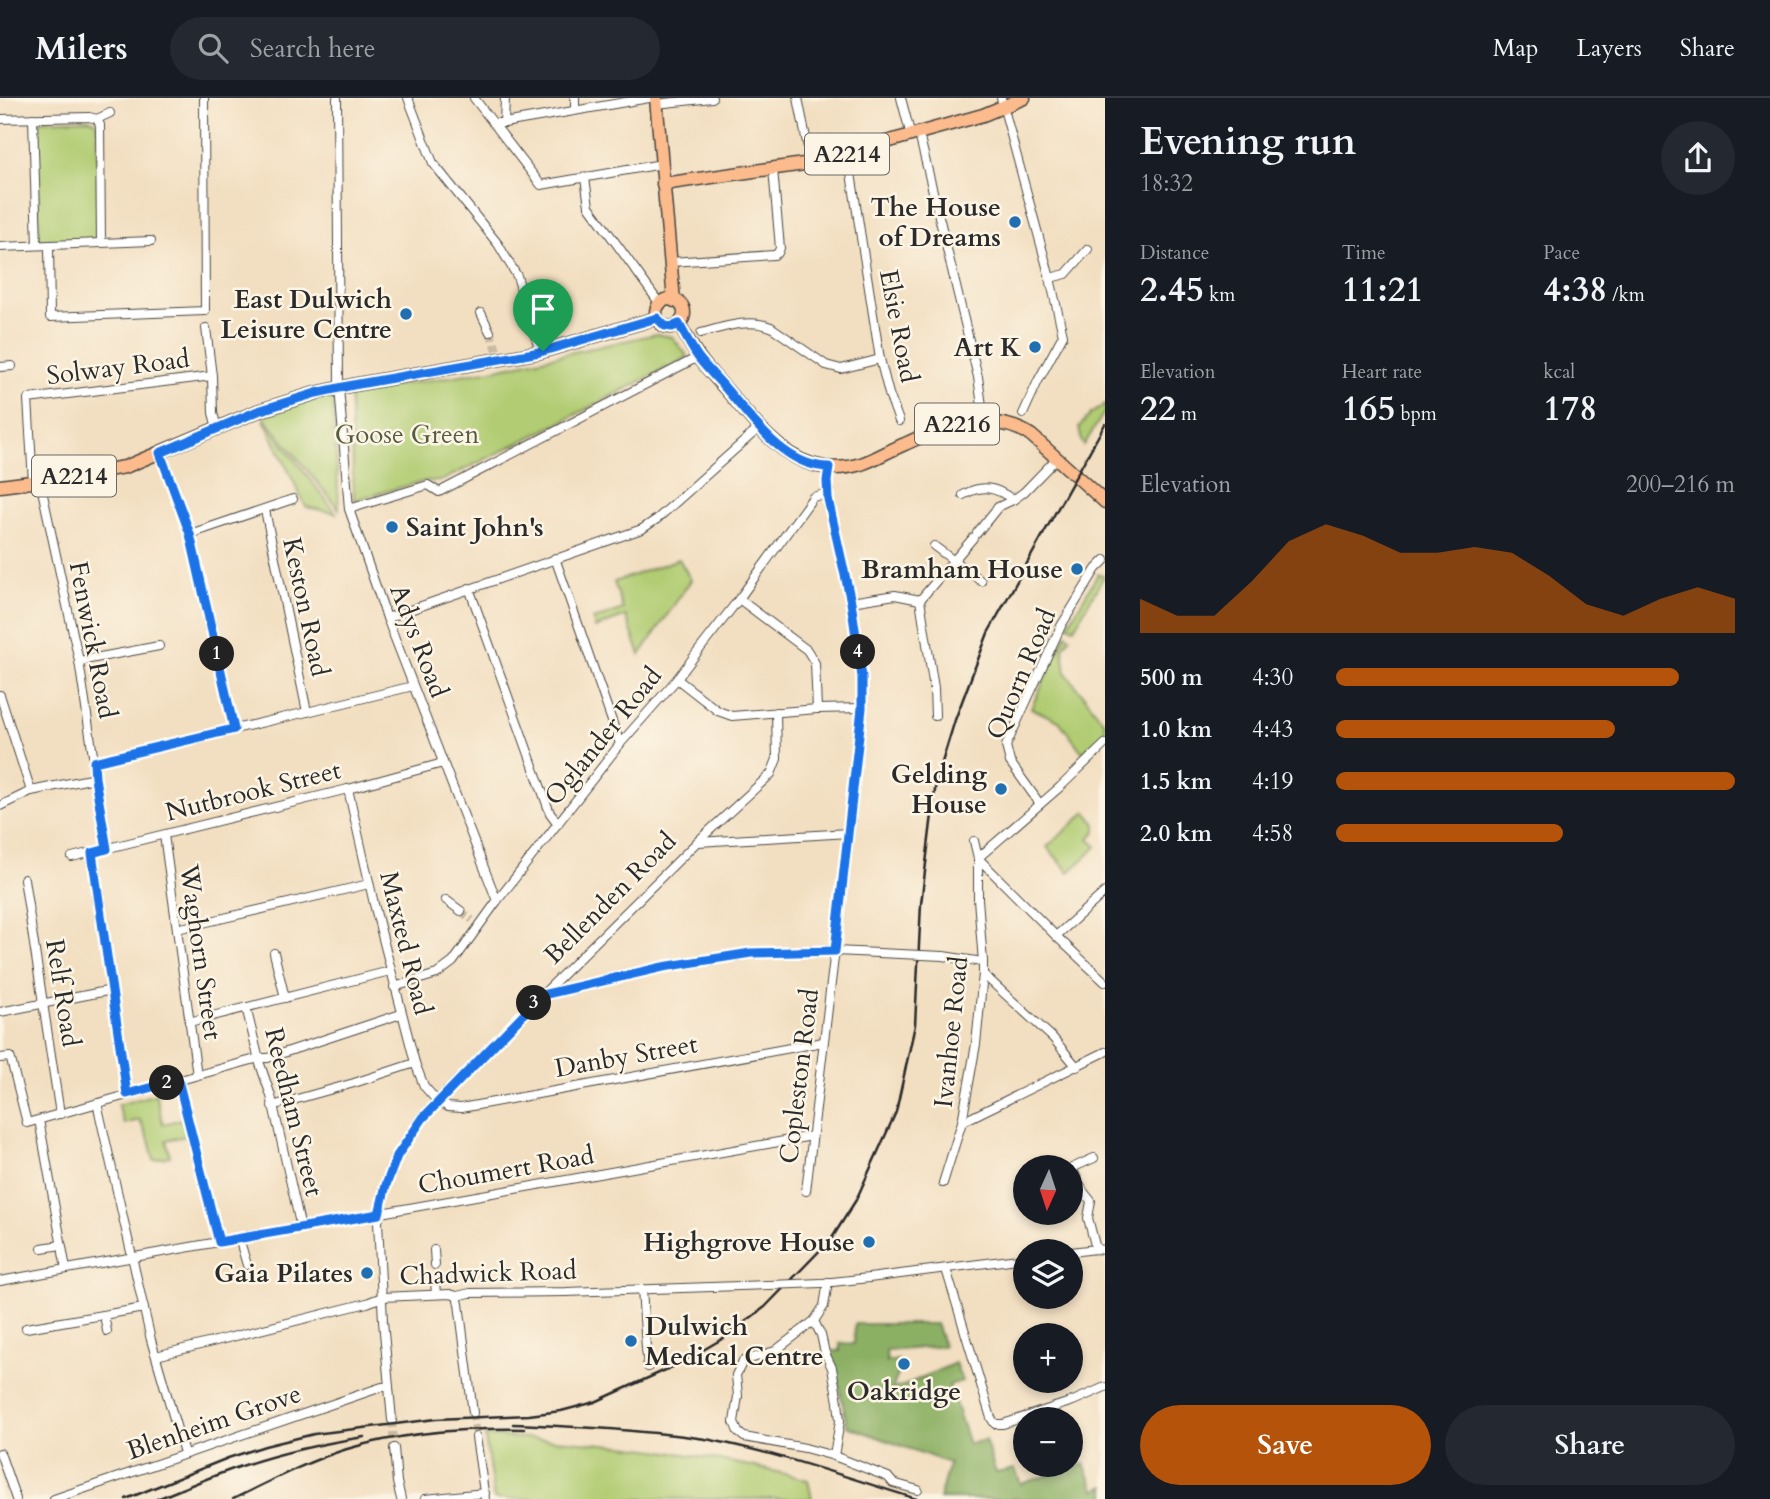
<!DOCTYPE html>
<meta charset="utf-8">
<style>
body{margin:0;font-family:Cardo,serif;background:#242831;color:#f1f3f6;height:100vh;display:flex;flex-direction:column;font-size:26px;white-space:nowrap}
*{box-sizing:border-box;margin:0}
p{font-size:23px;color:#9ea1a6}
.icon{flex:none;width:38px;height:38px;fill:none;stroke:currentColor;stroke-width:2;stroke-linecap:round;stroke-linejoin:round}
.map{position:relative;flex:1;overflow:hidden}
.details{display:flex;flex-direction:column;background:#171b24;width:665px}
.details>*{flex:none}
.needle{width:46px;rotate:183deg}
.fabs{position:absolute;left:1013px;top:1057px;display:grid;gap:14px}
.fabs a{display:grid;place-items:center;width:70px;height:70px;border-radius:50%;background:#171b24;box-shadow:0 4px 10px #0003;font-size:35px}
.pin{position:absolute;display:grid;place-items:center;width:60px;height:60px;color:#fff;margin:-72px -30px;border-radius:50% 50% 50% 0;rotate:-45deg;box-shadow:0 0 7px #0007}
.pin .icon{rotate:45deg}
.km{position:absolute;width:35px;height:35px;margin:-18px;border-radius:50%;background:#222;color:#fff;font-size:19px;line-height:35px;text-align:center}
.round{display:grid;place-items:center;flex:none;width:74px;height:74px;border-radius:37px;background:#242831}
.head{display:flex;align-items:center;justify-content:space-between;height:119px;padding:0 35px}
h1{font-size:38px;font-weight:700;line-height:52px}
.stats{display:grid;grid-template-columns:repeat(3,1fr);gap:10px;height:119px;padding:7px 35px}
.stats div{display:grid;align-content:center}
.stats b{font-size:35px;font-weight:700}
.stats small{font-size:19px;font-weight:400}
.stats p{font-size:19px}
.chart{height:196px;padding:14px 35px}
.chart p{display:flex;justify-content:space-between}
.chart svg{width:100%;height:126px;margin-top:7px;fill:#b45309;opacity:.7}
.button{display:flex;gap:14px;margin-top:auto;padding:14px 35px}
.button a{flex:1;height:80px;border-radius:42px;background:#b45309;color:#fff;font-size:28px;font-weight:700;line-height:80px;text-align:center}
.button a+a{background:#242831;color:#f1f3f6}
ul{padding:0 35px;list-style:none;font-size:23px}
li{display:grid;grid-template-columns:112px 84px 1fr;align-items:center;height:52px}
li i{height:18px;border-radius:9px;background:#b45309}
header{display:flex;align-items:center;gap:42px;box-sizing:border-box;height:98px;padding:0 35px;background:#171b24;border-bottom:2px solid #363941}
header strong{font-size:33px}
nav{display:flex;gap:38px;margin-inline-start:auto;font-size:24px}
.search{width:490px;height:63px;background:#242831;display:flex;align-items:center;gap:18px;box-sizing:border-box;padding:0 24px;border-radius:38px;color:#9ea1a6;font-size:26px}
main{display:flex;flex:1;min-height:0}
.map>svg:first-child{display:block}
.green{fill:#b1cc72;stroke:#6e7c4e;stroke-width:2}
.forest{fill:#8cb064;stroke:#5c6e48;stroke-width:2}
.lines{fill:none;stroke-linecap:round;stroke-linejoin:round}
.minor-tunnel{stroke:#cabaa2;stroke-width:8;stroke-dasharray:8 4;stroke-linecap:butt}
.minor-casing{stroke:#494641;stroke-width:10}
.primary-casing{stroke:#494641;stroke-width:15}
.minor{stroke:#fff;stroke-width:8}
.primary{stroke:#fbbb8c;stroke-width:12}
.rail{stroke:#2b2b2b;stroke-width:2.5}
.minor-bridge-casing{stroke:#494641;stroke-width:10;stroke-linecap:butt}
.minor-bridge{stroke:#fff;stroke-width:8}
.route-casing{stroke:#fff;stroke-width:14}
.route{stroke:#1a73e8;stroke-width:9}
.poi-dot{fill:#1f6fb2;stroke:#fcf5e5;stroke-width:2.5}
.labels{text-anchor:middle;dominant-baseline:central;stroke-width:5;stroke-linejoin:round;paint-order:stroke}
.shield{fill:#fcf5e5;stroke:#6a6863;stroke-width:2}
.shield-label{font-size:24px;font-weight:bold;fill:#2b2b2b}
.poi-label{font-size:26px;font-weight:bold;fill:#2b2b2b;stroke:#fcf5e5;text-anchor:end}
.street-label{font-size:26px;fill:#2b2b2b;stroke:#fcf5e5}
.park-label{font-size:26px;fill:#535b40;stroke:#fcf5e5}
</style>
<header>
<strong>Milers</strong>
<div class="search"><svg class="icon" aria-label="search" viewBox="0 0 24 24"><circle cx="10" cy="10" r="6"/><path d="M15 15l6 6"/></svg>Search here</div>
<nav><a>Map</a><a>Layers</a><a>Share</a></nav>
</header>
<main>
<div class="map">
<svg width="1105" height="1401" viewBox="0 0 1105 1401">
<rect width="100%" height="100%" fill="#fcf5e5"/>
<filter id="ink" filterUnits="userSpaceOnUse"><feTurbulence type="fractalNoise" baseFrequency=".0143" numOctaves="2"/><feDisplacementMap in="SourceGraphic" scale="14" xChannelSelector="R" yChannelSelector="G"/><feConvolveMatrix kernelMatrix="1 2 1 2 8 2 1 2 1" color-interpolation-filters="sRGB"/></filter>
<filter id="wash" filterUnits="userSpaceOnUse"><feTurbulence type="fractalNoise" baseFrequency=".00686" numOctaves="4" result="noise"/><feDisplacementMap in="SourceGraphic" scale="28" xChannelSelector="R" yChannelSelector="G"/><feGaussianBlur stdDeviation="1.57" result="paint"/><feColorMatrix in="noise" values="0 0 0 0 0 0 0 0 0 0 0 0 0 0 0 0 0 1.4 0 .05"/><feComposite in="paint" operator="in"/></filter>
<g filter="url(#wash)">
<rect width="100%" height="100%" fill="#f2dec0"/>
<!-- green -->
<g class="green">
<path d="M 89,21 L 95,23 L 97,28 L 99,143 L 39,144 L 36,23 Z"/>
<path d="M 656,236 L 672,239 L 688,259 L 567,321 L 441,383 L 425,383 L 354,402 L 350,295 L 492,272 Z"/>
<path d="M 333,296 L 339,411 L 263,318 Z"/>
<path d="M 1105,306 L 1105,313 L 1084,347 L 1082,345 L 1079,329 L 1091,316 Z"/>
<path d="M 264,322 L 336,415 L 306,409 Z"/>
<path d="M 679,461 L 691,482 L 640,557 L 626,518 L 595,530 L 593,522 L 623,511 L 614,484 Z"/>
<path d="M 1098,476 L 1104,478 L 1074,530 L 1068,527 Z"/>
<path d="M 1066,536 L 1070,539 L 1063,550 L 1066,575 L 1105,625 L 1105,635 L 1083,655 L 1059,623 L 1031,610 Z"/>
<path d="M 1086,714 L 1096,726 L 1096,733 L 1089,740 L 1097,749 L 1069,774 L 1047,749 Z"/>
<path d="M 156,996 L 163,1026 L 182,1021 L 186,1038 L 166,1042 L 170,1058 L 154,1062 L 149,1042 L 140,1022 L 124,1026 L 118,1007 Z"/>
<path d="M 485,1338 C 593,1342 703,1353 808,1382 L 812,1401 L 494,1401 Z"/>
</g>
<!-- forest -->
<path class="forest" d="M 855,1226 L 936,1226 L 944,1248 L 886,1253 L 887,1264 L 898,1262 L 899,1274 L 892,1291 L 903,1288 L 955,1265 L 962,1283 L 949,1287 L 969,1346 L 985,1342 L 996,1375 L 1015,1371 L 1021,1386 L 1084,1366 L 1095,1392 L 1105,1388 L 1105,1401 L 939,1401 L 949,1365 L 847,1328 L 836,1270 L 829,1253 L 840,1253 L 840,1245 L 854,1246 Z"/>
</g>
<g filter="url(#ink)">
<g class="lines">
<!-- minor-tunnel -->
<g class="minor-tunnel">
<path d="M 490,234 L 497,252"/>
<path d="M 461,813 L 472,822"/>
<path d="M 473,1315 L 476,1339"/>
<path d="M 392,1322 L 394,1350"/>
</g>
<defs>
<g id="minor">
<path d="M 337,0 L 339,289 L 349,411 L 387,520 L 497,803"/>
<path d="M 408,0 L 433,65 L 498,146 L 517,178 L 540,254"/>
<path d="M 474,0 L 541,87 L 662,66"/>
<path d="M 798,0 L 811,65"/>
<path d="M 901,0 L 911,38"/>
<path d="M 1001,0 L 1050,180 L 1063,237 L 1038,283 L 1023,316"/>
<path d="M 656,6 L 712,0"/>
<path d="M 575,12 L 575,0"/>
<path d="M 33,20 L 37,147"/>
<path d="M 0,21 L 89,19 L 97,21 L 110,15"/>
<path d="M 97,21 L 100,27 L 101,145"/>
<path d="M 493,25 L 504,25 L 649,0"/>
<path d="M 504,25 L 505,0"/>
<path d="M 919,36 L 978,279 L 982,308"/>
<path d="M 848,56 L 880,261 L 889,296 L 899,323"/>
<path d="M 585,80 L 589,108 L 660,206"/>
<path d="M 49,147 L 50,219 L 205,213 L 204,0"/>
<path d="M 0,149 L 151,143"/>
<path d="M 671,164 L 774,157 L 778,155 L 780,150 L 773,71"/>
<path d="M 1050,180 L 1066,176 L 1088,151"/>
<path d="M 481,215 L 490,234"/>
<path d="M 206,230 L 212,278 L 213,315 L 217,330"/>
<path d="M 701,235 C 724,229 748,220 771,229 L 826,267 L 841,271 L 880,261"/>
<path d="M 0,269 L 12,268"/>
<path d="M 160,355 L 190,436 L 234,631"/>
<path d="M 40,383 L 79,563 L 94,664 L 95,680 L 107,751"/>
<path d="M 33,384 L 28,301 L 212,278"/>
<path d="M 963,397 C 982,386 996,389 1013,402 L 1024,394 L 1057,360"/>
<path d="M 349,411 L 428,387 L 439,394 L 698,259"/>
<path d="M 265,412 L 307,614"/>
<path d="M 977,435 L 998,409 L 1013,402"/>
<path d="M 190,436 L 293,401"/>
<path d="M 934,448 L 981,483"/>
<path d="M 555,460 L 620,646"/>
<path d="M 469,490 L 550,715 L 558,726"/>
<path d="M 739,501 L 807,552 L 815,565 L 817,611"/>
<path d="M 851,504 L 895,497 L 920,502"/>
<path d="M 387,520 L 642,431 L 657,421 L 759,330"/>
<path d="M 79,563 L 159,548"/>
<path d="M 677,581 L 718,613 L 732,618 L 817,611 L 862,610"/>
<path d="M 0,597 L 31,693"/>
<path d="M 935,618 L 934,590 L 920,502 L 973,440"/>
<path d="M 94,664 L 307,614 L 413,588"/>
<path d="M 348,691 L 374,806 L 415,965 L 424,988 L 438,1004"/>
<path d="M 1040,706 L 1010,664 L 1006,648 L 1061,528 L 1096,471 L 1105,462"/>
<path d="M 0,708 L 31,693 L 95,680"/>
<path d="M 164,737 L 197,977"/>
<path d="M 698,744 L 849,735"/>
<path d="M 92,755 L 127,996"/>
<path d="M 72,759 L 348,691 L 443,665"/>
<path d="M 978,760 L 1056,838 L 1105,884"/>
<path d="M 978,760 L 1060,689 L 1105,646"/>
<path d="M 24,781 L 60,1016"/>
<path d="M 446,802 L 461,813"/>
<path d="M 177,831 L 369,786"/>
<path d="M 1056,838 L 1105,794"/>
<path d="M 274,855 L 285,900"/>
<path d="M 943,858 L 983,864"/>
<path d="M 983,876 L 1053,940 L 1077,969"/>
<path d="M 394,889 L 437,876 L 453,864 L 497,803 L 620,646 L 677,581 L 696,556 L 739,501 L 813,399 L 821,397 L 828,401"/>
<path d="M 543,897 L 663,869 L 751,855 L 835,853 L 900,856"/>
<path d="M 246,909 L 260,966 L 271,998 L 301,1130"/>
<path d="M 0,914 L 112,892"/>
<path d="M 189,924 L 390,873"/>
<path d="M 0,960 L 10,959 L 11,962 L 27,1025 L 259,960 L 268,960 L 401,916"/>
<path d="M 178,982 L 219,1144"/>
<path d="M 438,1003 L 448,1009 L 461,1010 L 823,944"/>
<path d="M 97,1005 L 151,1242 L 184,1355"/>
<path d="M 272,1008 L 354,985 L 415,965"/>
<path d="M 39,1022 L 66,1171"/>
<path d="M 962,1024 L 1105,954"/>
<path d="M 1094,1060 L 1072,1070 L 1083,1093 L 1091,1103 L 1088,1120 L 1096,1151"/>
<path d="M 943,1085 L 962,1024 L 976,946 L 983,876 L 983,864 L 978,801 L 978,760 L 974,743"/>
<path d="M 806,1093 L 849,735 L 862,610 L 862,579 L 851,504 L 828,401 L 827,383 L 829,369"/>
<path d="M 239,1140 L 247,1167"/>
<path d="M 42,1150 L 61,1147"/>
<path d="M 434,1152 L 435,1167"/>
<path d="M 1071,1154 L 1096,1151 L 1105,1152"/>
<path d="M 946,1171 L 991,1320 L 995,1326 L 1003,1326 L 1073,1303 L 1105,1289"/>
<path d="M 0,1183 L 812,1038"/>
<path d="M 435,1183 L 436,1196"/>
<path d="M 828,1184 L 824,1208 L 814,1223 L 775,1253 L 743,1263 L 736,1277 L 738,1298 L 734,1324 L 738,1334 L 744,1339 L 805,1350 L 834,1358 L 888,1379 L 893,1385 L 918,1392"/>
<path d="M 823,1185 L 869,1180 L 1026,1160"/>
<path d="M 642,1191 L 646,1250 L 648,1269"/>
<path d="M 457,1198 L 459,1206 L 473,1315"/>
<path d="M 104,1217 L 107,1233"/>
<path d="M 814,1223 L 821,1237 L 825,1255 L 832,1270 L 838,1304 L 840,1323 L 834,1358"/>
<path d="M 26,1230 L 144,1210"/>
<path d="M 156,1258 L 367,1205 L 382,1199 L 450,1196 L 457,1198 L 470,1195 L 566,1194 L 769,1187"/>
<path d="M 392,1322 L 383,1223 L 378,1124 L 386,1087 L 397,1058 L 423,1020 L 457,983 L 542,897 L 697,744 L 771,676 L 777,661 L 776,614"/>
<path d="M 476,1339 L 485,1401"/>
<path d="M 394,1350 L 397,1384 L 401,1401"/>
<path d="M 0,1355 L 16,1401"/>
<path d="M 54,1401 L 382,1289 L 389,1289"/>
<path d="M 425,1401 L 485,1395"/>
</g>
<g id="primary">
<path d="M 656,0 L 674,203"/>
<path d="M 663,86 L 811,65 L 983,17 L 1024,0"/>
<circle cx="670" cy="215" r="14"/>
<path d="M 679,226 C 685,236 691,248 698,258 C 709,274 724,288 736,303 C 769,342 804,383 861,366 C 876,361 890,352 905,346 C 931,334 946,327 976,325 C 996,323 1016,327 1032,338 L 1105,404"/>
<path d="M 0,388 L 47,382 L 125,369 L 258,313 L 316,295 L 353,287 L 540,254 L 657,220"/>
</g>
</defs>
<!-- minor casing -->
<use href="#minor" class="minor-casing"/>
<!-- primary casing -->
<use href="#primary" class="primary-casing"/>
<!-- minor -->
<use href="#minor" class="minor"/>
<!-- primary -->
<use href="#primary" class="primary"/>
<!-- rail -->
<g class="rail">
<path d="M 513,1326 C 546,1327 578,1329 610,1331 C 644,1334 678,1336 711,1342 C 781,1356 849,1380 917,1401"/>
<path d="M 126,1401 L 228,1360 L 265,1348 L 314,1336 L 436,1321 L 529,1317 L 561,1313 L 595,1304 L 681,1265 L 722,1241 L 765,1209 L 832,1140 L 856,1102 L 896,1014 L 915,927 L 921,806 L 936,684 L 955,622 L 988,535 L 1105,326"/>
<path d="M 157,1401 C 182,1391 207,1380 233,1371 C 275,1356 319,1346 364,1339"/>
<path d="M 233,1401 C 270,1383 308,1363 347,1351 C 405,1334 464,1330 524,1331"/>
</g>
<defs>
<g id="minor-bridge">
<path d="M 900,856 L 943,858"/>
<path d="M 769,1187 L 821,1185"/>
</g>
</defs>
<!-- minor-bridge casing -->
<use href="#minor-bridge" class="minor-bridge-casing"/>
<!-- minor-bridge -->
<use href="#minor-bridge" class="minor-bridge"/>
</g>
</g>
<g class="lines" filter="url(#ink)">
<defs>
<path id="route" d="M 657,220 L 665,228 L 672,229 L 679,226 C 685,237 691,249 698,259 C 707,271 718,281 727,292 C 753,322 785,369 829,369 L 827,383 L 828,401 L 851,504 L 862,579 L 862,610 L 835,853 L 751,855 L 663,869 L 542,897 L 423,1020 L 397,1058 L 386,1087 L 379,1116 L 219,1144 L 178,982 L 127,996 L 92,755 L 107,751 L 95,680 L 94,664 L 234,631 L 190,436 L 160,355 L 258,313 L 316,295 L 353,287 L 540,254 Z"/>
</defs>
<!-- route casing -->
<use href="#route" class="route-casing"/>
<!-- route -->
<use href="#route" class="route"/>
</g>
<!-- markers -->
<g class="poi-dot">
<circle cx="1015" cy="124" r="7"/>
<circle cx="406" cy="216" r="7"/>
<circle cx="1035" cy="249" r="7"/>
<circle cx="392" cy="429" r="7"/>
<circle cx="1077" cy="471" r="7"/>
<circle cx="1001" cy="691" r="7"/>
<circle cx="869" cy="1144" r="7"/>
<circle cx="367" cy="1175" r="7"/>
<circle cx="631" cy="1243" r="7"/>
<circle cx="904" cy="1266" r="7"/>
</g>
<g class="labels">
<!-- shield labels -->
<g class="shield">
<rect x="805" y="35.5" width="84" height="41" rx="5"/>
<rect x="915" y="305.5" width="84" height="41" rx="5"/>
<rect x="32" y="357.5" width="84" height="41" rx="5"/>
</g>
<g class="shield-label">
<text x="847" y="56">A2214</text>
<text x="957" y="326">A2216</text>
<text x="74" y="378">A2214</text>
</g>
<!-- poi labels -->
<g class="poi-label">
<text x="1001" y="109">The House<tspan x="1001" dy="30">of Dreams</tspan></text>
<text x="392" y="201">East Dulwich<tspan x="392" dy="30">Leisure Centre</tspan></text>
<text x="1021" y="249">Art K</text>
<text x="406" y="429" text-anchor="start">Saint John's</text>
<text x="1063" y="471">Bramham House</text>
<text x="987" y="676">Gelding<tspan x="987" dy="30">House</tspan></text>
<text x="855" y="1144">Highgrove House</text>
<text x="353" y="1175">Gaia Pilates</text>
<text x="645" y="1228" text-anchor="start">Dulwich<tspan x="645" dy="30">Medical Centre</tspan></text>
<text x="904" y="1293" text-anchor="middle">Oakridge</text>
</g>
<!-- street labels -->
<g class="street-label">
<text transform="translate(899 228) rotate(79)">Elsie Road</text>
<text transform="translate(118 269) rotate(-7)">Solway Road</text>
<text transform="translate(306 509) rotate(78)">Keston Road</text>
<text transform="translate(93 542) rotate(79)">Fenwick Road</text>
<text transform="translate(419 543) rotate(69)">Adys Road</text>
<text transform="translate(1021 576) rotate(-67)">Quorn Road</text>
<text transform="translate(603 638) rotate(-51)">Oglander Road</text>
<text transform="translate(253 693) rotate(-14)">Nutbrook Street</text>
<text transform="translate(610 800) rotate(-45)">Bellenden Road</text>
<text transform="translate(406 845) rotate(76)">Maxted Road</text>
<text transform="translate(201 854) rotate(82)">Waghorn Street</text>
<text transform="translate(63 895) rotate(81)">Relf Road</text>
<text transform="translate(951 934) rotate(-84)">Ivanhoe Road</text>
<text transform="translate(626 958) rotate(-10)">Danby Street</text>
<text transform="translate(799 978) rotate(-83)">Copleston Road</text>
<text transform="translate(294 1014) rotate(76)">Reedham Street</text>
<text transform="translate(506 1072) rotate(-10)">Choumert Road</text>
<text transform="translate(488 1175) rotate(-2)">Chadwick Road</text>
<text transform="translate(214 1324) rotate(-19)">Blenheim Grove</text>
</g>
<!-- park labels -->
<g class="park-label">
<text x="407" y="336">Goose Green</text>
</g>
</g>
</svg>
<div class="fabs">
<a><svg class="needle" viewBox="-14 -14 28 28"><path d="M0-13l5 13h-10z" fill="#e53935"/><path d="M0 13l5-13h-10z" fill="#9ea1a6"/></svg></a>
<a><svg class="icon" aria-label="layers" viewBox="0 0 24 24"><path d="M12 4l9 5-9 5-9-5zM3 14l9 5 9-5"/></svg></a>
<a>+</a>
<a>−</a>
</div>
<div class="pin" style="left:543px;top:253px;background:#1e9e55"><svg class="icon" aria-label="arrive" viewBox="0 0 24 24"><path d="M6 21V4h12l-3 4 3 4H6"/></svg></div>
<b class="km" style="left:217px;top:556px">1</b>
<b class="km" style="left:167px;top:985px">2</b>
<b class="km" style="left:534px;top:905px">3</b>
<b class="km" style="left:858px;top:554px">4</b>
</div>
<section class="details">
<div class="head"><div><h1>Evening run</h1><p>18:32</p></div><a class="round"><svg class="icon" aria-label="share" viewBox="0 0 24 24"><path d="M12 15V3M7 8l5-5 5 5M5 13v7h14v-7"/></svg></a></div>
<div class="stats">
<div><p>Distance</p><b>2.45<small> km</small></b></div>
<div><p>Time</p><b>11:21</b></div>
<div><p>Pace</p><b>4:38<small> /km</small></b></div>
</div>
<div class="stats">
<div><p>Elevation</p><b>22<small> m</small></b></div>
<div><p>Heart rate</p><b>165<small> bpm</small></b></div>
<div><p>kcal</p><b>178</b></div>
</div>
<div class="chart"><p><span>Elevation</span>200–216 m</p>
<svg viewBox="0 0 160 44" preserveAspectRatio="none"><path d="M0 44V32L10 38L20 38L30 26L40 12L50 6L60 10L70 16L80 16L90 14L100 16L110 24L120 34L130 38L140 32L150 28L160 32V44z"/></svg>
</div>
<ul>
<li><b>500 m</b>4:30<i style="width:86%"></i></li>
<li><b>1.0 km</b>4:43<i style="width:70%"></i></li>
<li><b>1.5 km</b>4:19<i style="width:100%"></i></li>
<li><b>2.0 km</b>4:58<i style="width:57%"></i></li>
</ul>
<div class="button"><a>Save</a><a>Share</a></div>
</section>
</main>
